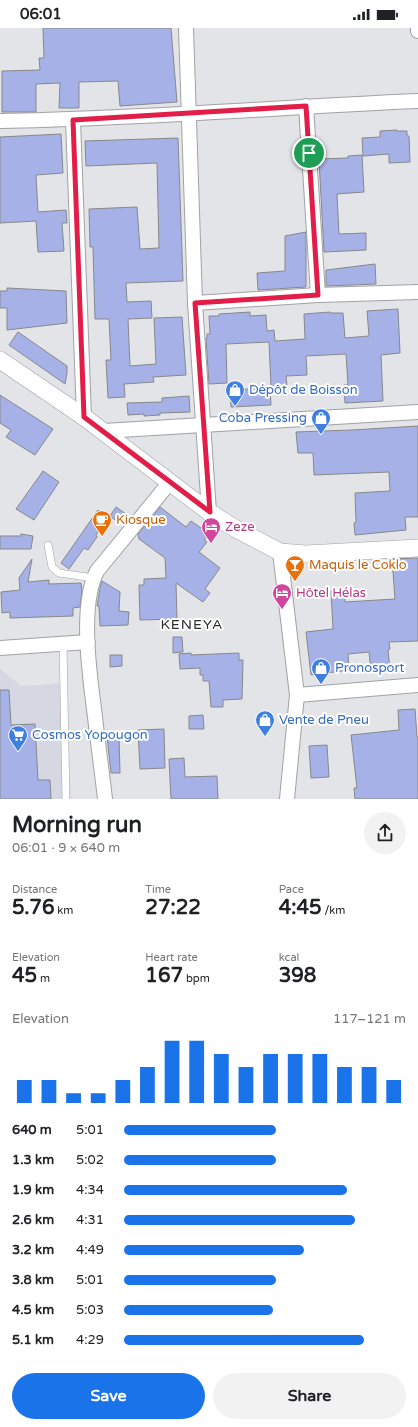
<!DOCTYPE html>
<meta charset="utf-8">
<style>
body{margin:0;font-family:"Varela Round",sans-serif;background:#f2f2f2;color:#202124;height:100vh;display:flex;flex-direction:column;font-size:15px;white-space:nowrap}
*{box-sizing:border-box;margin:0}
p{font-size:13px;color:#757577}
.icon{flex:none;width:22px;height:22px;fill:none;stroke:currentColor;stroke-width:2;stroke-linecap:round;stroke-linejoin:round}
.map{position:relative;height:771px;overflow:hidden}
.panel{display:flex;flex-direction:column;background:#fff;flex:1}
.panel>*{flex:none}
.pin{position:absolute;display:grid;place-items:center;width:34px;height:34px;color:#fff;margin:-17px;border:2px solid #fff;border-radius:50%;box-shadow:0 1px 4px #0007}
.round{display:grid;place-items:center;flex:none;width:42px;height:42px;border-radius:21px;background:#f2f2f2}
.summary{display:flex;align-items:center;justify-content:space-between;height:68px;padding:0 12px}
h1{font-size:22px;font-weight:700;line-height:30px}
.metrics{display:grid;grid-template-columns:repeat(3,1fr);gap:6px;height:68px;padding:4px 12px}
.metrics div{display:grid;align-content:center}
.metrics b{font-size:20px;font-weight:700}
.metrics small{font-size:11px;font-weight:400}
.metrics p{font-size:11px}
.chart{height:112px;padding:8px 12px}
.chart p{display:flex;justify-content:space-between}
.chart svg{width:100%;height:72px;margin-top:4px;stroke:#1a73e8;stroke-width:6}
.button{display:flex;gap:8px;margin-top:auto;padding:8px 12px}
.button a{flex:1;height:46px;border-radius:24px;background:#1a73e8;color:#fff;font-size:16px;font-weight:700;line-height:46px;text-align:center}
.button a+a{background:#f2f2f2;color:#202124}
ul{padding:0 12px;list-style:none;font-size:13px}
li{display:grid;grid-template-columns:64px 48px 1fr;align-items:center;height:30px}
li i{height:10px;border-radius:5px;background:#1a73e8}
.status{display:flex;justify-content:space-between;align-items:center;height:28px;padding:0 20px;background:#fff;direction:ltr}
.status svg{height:11px;fill:currentColor}
.map>svg:first-child{display:block}
.built{fill:#d5d8e2}
.building{fill:#a6b2e7;stroke:#87888b}
.lines{fill:none;stroke-linecap:round;stroke-linejoin:round}
.service-casing{stroke:#a1a2a5;stroke-width:8}
.minor-casing{stroke:#a1a2a5;stroke-width:16}
.tertiary-casing{stroke:#a1a2a5;stroke-width:18}
.service{stroke:#fff;stroke-width:7}
.minor{stroke:#fff;stroke-width:14}
.tertiary{stroke:#fff;stroke-width:17}
.route-casing{stroke:#fff;stroke-width:8}
.route{stroke:#e11d48;stroke-width:5}
.labels{text-anchor:middle;dominant-baseline:central;stroke-width:4;stroke-linejoin:round;paint-order:stroke}
.shop-label{font-size:13px;fill:#366cbe;stroke:#fff;text-anchor:start}
.food-label{font-size:13px;fill:#c56008;stroke:#fff;text-anchor:start}
.hotel-label{font-size:13px;fill:#b23c85;stroke:#fff;text-anchor:start}
.neighbourhood-label{font-size:14px;letter-spacing:1px;fill:#2c2c2f;stroke:#fff}
</style>
<div class="status"><b>06:01</b><svg viewBox="0 0 49 12"><path d="M0 12V9h3v3zM5 12V6h3v6zM10 12V3h3v9zM15 12V0h3v12zM26 1h20v11H26zM47 4h2v5h-2z"/></svg></div>
<div class="map">
<svg width="418" height="771" viewBox="0 0 418 771">
<rect width="100%" height="100%" fill="#e3e4e7"/>
<!-- built -->
<path class="built" d="M 0,641 L 21,658 L 64,655 L 71,771 L 0,771 Z"/>
<!-- building -->
<g class="building">
<path d="M 43,0 L 171,0 L 177,74 L 120,78 L 118,53 L 79,54 L 79,80 L 59,80 L 60,55 L 36,56 L 36,84 L 2,84 L 2,43 L 40,42 L 39,30 L 44,30 Z"/>
<path d="M 397,102 L 397,103 L 407,103 L 407,108 L 409,108 L 410,134 L 389,135 L 389,126 L 363,128 L 362,110 L 380,109 L 380,103 Z"/>
<path d="M 61,106 L 63,145 L 36,147 L 38,184 L 66,182 L 67,195 L 62,195 L 64,223 L 38,224 L 36,193 L 0,195 L 0,109 Z"/>
<path d="M 178,110 L 183,253 L 126,255 L 127,274 L 151,273 L 152,290 L 128,291 L 130,338 L 156,336 L 154,290 L 182,289 L 186,347 L 153,349 L 154,354 L 124,356 L 125,369 L 108,370 L 106,332 L 111,332 L 109,291 L 95,291 L 93,219 L 90,219 L 89,181 L 137,179 L 140,221 L 159,220 L 157,135 L 86,138 L 85,113 Z"/>
<path d="M 362,127 L 364,164 L 337,166 L 339,206 L 366,205 L 366,222 L 324,224 L 319,131 L 348,130 L 348,128 Z"/>
<path d="M 306,204 L 306,259 L 258,262 L 257,245 L 285,243 L 285,208 Z"/>
<path d="M 375,236 L 376,256 L 326,258 L 326,242 Z"/>
<path d="M 7,260 L 66,263 L 67,295 L 7,302 L 7,280 L 0,280 L 0,263 L 7,263 Z"/>
<path d="M 398,281 L 400,325 L 381,327 L 383,373 L 345,375 L 344,357 L 348,357 L 346,326 L 306,328 L 307,347 L 286,348 L 287,357 L 271,359 L 269,314 L 226,316 L 227,355 L 209,356 L 206,310 L 207,310 L 207,306 L 210,306 L 209,288 L 219,288 L 219,286 L 250,284 L 250,288 L 266,287 L 267,303 L 274,302 L 275,313 L 305,311 L 304,286 L 330,284 L 330,285 L 343,285 L 345,310 L 369,308 L 367,283 Z"/>
<path d="M 18,304 L 67,338 L 67,345 L 65,356 L 9,317 Z"/>
<path d="M 270,360 L 271,377 L 231,379 L 230,362 Z"/>
<path d="M 0,367 L 53,401 L 35,427 L 6,409 L 11,402 L 0,395 Z"/>
<path d="M 189,368 L 190,384 L 160,385 L 160,387 L 144,388 L 144,386 L 128,387 L 127,375 L 162,374 L 162,370 Z"/>
<path d="M 418,398 L 418,489 L 405,489 L 406,502 L 355,507 L 354,495 L 356,494 L 355,465 L 390,463 L 389,444 L 314,447 L 313,425 L 298,425 L 296,404 L 352,402 Z"/>
<path d="M 43,443 L 59,454 L 34,492 L 16,481 Z"/>
<path d="M 116,479 L 126,486 L 119,495 L 110,488 Z"/>
<path d="M 160,479 L 186,499 L 191,493 L 201,500 L 203,499 L 210,506 L 204,512 L 207,514 L 199,524 L 220,540 L 205,561 L 210,565 L 203,574 L 176,555 L 177,591 L 140,592 L 139,557 L 144,557 L 144,551 L 166,550 L 165,530 L 139,511 L 138,506 Z"/>
<path d="M 98,482 L 108,489 L 96,507 L 97,509 L 88,522 L 84,520 L 69,541 L 61,535 Z"/>
<path d="M 21,506 L 33,508 L 31,521 L 0,521 L 0,508 L 21,508 Z"/>
<path d="M 418,530 L 418,613 L 389,614 L 390,621 L 388,622 L 390,642 L 371,644 L 369,624 L 348,626 L 349,642 L 311,647 L 306,604 L 333,601 L 331,563 L 344,562 L 345,574 L 395,571 L 392,531 Z"/>
<path d="M 32,531 L 28,554 L 49,552 L 49,556 L 81,555 L 82,562 L 80,579 L 73,580 L 73,588 L 10,590 L 10,584 L 2,585 L 1,564 L 20,562 L 19,550 Z"/>
<path d="M 102,553 L 120,564 L 119,583 L 129,584 L 128,597 L 100,598 L 99,578 L 97,578 L 100,560 Z"/>
<path d="M 173,609 L 182,609 L 183,624 L 173,625 Z"/>
<path d="M 191,625 L 191,627 L 239,625 L 239,632 L 243,632 L 242,671 L 223,672 L 223,679 L 211,679 L 209,653 L 203,653 L 203,647 L 200,647 L 200,640 L 180,641 L 179,626 Z"/>
<path d="M 110,627 L 122,627 L 122,638 L 110,639 Z"/>
<path d="M 0,662 L 9,662 L 11,697 L 35,696 L 38,752 L 50,752 L 51,771 L 0,771 Z"/>
<path d="M 415,681 L 417,709 L 418,709 L 418,771 L 355,771 L 354,760 L 357,760 L 351,707 L 399,702 L 398,682 Z"/>
<path d="M 203,687 L 204,701 L 189,701 L 189,688 Z"/>
<path d="M 164,701 L 165,740 L 140,741 L 138,702 Z"/>
<path d="M 119,707 L 120,745 L 111,745 L 107,708 Z"/>
<path d="M 327,717 L 329,749 L 311,750 L 309,718 Z"/>
<path d="M 184,730 L 185,749 L 217,748 L 218,771 L 171,771 L 169,731 Z"/>
</g>
<g class="lines">
<defs>
<g id="service">
<path d="M 48,517 L 52,539 L 59,545 L 94,550"/>
<path d="M 63,616 L 66,771"/>
</g>
<g id="minor">
<path d="M 186,0 L 195,275 L 209,484"/>
<path d="M 418,0 L 418,3"/>
<path d="M 306,78 L 318,267"/>
<path d="M 73,92 L 84,389"/>
<path d="M 0,93 C 140,91 279,79 418,73"/>
<path d="M 195,275 L 318,267 L 418,264"/>
<path d="M 104,403 L 418,384"/>
<path d="M 280,524 L 297,667 L 418,657"/>
<path d="M 0,620 L 88,614"/>
<path d="M 105,771 C 102,744 98,716 95,689 C 90,649 79,578 97,543 L 170,454"/>
<path d="M 287,771 L 297,667"/>
</g>
<path id="tertiary" d="M 0,332 L 84,389 L 209,484 L 236,501 L 280,524 L 306,526 L 418,520"/>
</defs>
<!-- service casing -->
<use href="#service" class="service-casing"/>
<!-- minor casing -->
<use href="#minor" class="minor-casing"/>
<!-- tertiary casing -->
<use href="#tertiary" class="tertiary-casing"/>
<!-- service -->
<use href="#service" class="service"/>
<!-- minor -->
<use href="#minor" class="minor"/>
<!-- tertiary -->
<use href="#tertiary" class="tertiary"/>
</g>
<g class="lines">
<defs>
<path id="route" d="M 306,78 L 318,267 L 195,275 L 210,484 L 84,389 L 73,92 Z"/>
</defs>
<!-- route casing -->
<use href="#route" class="route-casing"/>
<!-- route -->
<use href="#route" class="route"/>
</g>
<!-- icons -->
<defs>
<symbol id="shop-pin" viewBox="-11 -11 22 30"><path d="M0 17L-7.5 6A9.5 9.5 0 1 1 7.5 6Z" fill="#3f7fe0" stroke="#fff"/><path d="M-5-2.5h2.3a2.7 3.5 0 0 1 5.4 0H5L5.5 6h-11ZM-1.5-2.5h3a1.5 2.3 0 0 0-3 0Z" fill="#fff"/></symbol>
<symbol id="cafe-pin" viewBox="-11 -11 22 30"><path d="M0 17L-7.5 6A9.5 9.5 0 1 1 7.5 6Z" fill="#e8710a" stroke="#fff"/><path d="M-5.5-4.5H6V0H3Q3 3.5 0 3.5H-2.5Q-5.5 3.5-5.5 0ZM3-3.2v2h1.7v-2ZM-6 4.5H4V6H-6Z" fill="#fff"/></symbol>
<symbol id="hotel-pin" viewBox="-11 -11 22 30"><path d="M0 17L-7.5 6A9.5 9.5 0 1 1 7.5 6Z" fill="#d1479c" stroke="#fff"/><path d="M-6-4.5h1.5V1H6V5H4.5V3h-9V5H-6ZM-4 0a1.8 1.8 0 1 1 3.6 0ZM.5 0V-2.5h3Q6-2.5 6 0Z" fill="#fff"/></symbol>
<symbol id="bar-pin" viewBox="-11 -11 22 30"><path d="M0 17L-7.5 6A9.5 9.5 0 1 1 7.5 6Z" fill="#e8710a" stroke="#fff"/><path d="M-6-5H6L.8 .8V4.5H3.5V6h-7V4.5H-.8V.8Z" fill="#fff"/></symbol>
<symbol id="supermarket-pin" viewBox="-11 -11 22 30"><path d="M0 17L-7.5 6A9.5 9.5 0 1 1 7.5 6Z" fill="#3f7fe0" stroke="#fff"/><path d="M-6-5.5h2.5l.6 2H6L4.5 2H-2.5L-4.4-4H-6ZM-1.5 3.2a1.3 1.3 0 1 0 .1 0ZM3 3.2a1.3 1.3 0 1 0 .1 0Z" fill="#fff"/></symbol>
</defs>
<g fill-rule="evenodd">
<use href="#shop-pin" x="224" y="351" width="22" height="30"/>
<use href="#shop-pin" x="310" y="379" width="22" height="30"/>
<use href="#cafe-pin" x="91" y="481" width="22" height="30"/>
<use href="#hotel-pin" x="200" y="488" width="22" height="30"/>
<use href="#bar-pin" x="284" y="526" width="22" height="30"/>
<use href="#hotel-pin" x="271" y="554" width="22" height="30"/>
<use href="#shop-pin" x="310" y="629" width="22" height="30"/>
<use href="#shop-pin" x="254" y="681" width="22" height="30"/>
<use href="#supermarket-pin" x="7" y="696" width="22" height="30"/>
</g>
<g class="labels">
<!-- shop labels -->
<g class="shop-label">
<text x="249" y="362">Dépôt de Boisson</text>
<text x="307" y="390" text-anchor="end">Coba Pressing</text>
<text x="335" y="640">Pronosport</text>
<text x="279" y="692">Vente de Pneu</text>
<text x="32" y="707">Cosmos Yopougon</text>
</g>
<!-- food labels -->
<g class="food-label">
<text x="116" y="492">Kiosque</text>
<text x="309" y="537">Maquis le Coklo</text>
</g>
<!-- hotel labels -->
<g class="hotel-label">
<text x="225" y="499">Zeze</text>
<text x="296" y="565">Hôtel Hélas</text>
</g>
<!-- neighbourhood labels -->
<g class="neighbourhood-label">
<text x="192" y="596">KENEYA</text>
</g>
</g>
</svg>
<div class="pin" style="left:309px;top:125px;background:#1e9e55"><svg class="icon" aria-label="arrive" viewBox="0 0 24 24"><path d="M6 21V4h12l-3 4 3 4H6"/></svg></div>
</div>
<section class="panel">
<div class="summary"><div><h1>Morning run</h1><p>06:01 · 9 × 640 m</p></div><a class="round"><svg class="icon" aria-label="share" viewBox="0 0 24 24"><path d="M12 15V3M7 8l5-5 5 5M5 13v7h14v-7"/></svg></a></div>
<div class="metrics">
<div><p>Distance</p><b>5.76<small> km</small></b></div>
<div><p>Time</p><b>27:22</b></div>
<div><p>Pace</p><b>4:45<small> /km</small></b></div>
</div>
<div class="metrics">
<div><p>Elevation</p><b>45<small> m</small></b></div>
<div><p>Heart rate</p><b>167<small> bpm</small></b></div>
<div><p>kcal</p><b>398</b></div>
</div>
<div class="chart"><p><span>Elevation</span>117–121 m</p>
<svg viewBox="0 0 160 44" preserveAspectRatio="none"><path d="M5 44V30M15 44V30M25 44V38M35 44V38M45 44V30M55 44V22M65 44V6M75 44V6M85 44V14M95 44V22M105 44V14M115 44V14M125 44V14M135 44V22M145 44V22M155 44V30"/></svg>
</div>
<ul>
<li><b>640 m</b>5:01<i style="width:54%"></i></li>
<li><b>1.3 km</b>5:02<i style="width:54%"></i></li>
<li><b>1.9 km</b>4:34<i style="width:79%"></i></li>
<li><b>2.6 km</b>4:31<i style="width:82%"></i></li>
<li><b>3.2 km</b>4:49<i style="width:64%"></i></li>
<li><b>3.8 km</b>5:01<i style="width:54%"></i></li>
<li><b>4.5 km</b>5:03<i style="width:53%"></i></li>
<li><b>5.1 km</b>4:29<i style="width:85%"></i></li>
</ul>
<div class="button"><a>Save</a><a>Share</a></div>
</section>
